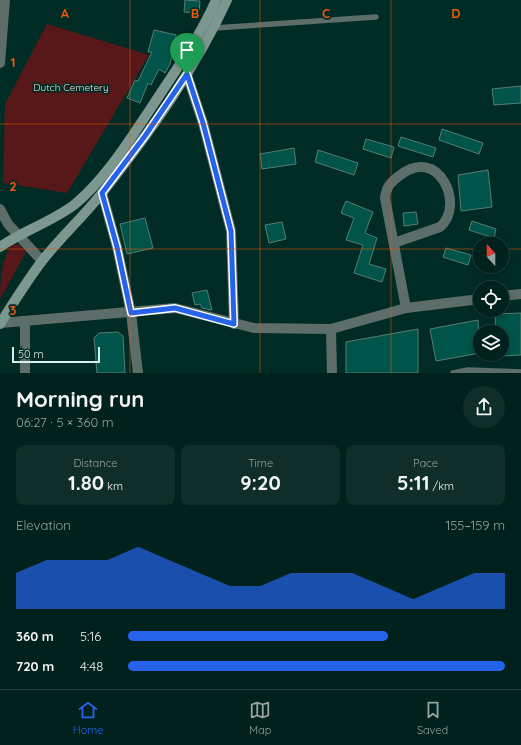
<!DOCTYPE html>
<meta charset="utf-8">
<style>
body{margin:0;font-family:Quicksand,sans-serif;background:#0f2e29;color:#f1f3f6;height:100vh;display:flex;flex-direction:column;font-size:15px;white-space:nowrap}
*{box-sizing:border-box;margin:0}
p{font-size:13px;color:#96a3a3}
.icon{flex:none;width:22px;height:22px;fill:none;stroke:currentColor;stroke-width:2;stroke-linecap:round;stroke-linejoin:round}
.map{position:relative;height:373px;overflow:hidden}
.panel{display:flex;flex-direction:column;background:#01211c;flex:1}
.panel>*{flex:none}
.needle{width:26px;rotate:339deg}
.fabs{position:absolute;left:473px;top:237px;display:grid;gap:8px}
.fabs a{display:grid;place-items:center;width:36px;height:36px;border-radius:50%;background:#01211c;box-shadow:0 2px 10px #0003,0 0 0 1px #233e3b;font-size:20px}
.scale{position:absolute;left:12px;bottom:10px;width:88px;box-sizing:border-box;padding-left:4px;border:2px solid #d8eee8;border-top:0;font-size:11px;line-height:14px;white-space:nowrap;color:#d8eee8;-webkit-text-stroke:3px #012c25;paint-order:stroke}
.pin{position:absolute;display:grid;place-items:center;width:34px;height:34px;color:#fff;margin:-41px -17px;border-radius:50% 50% 50% 0;rotate:-45deg;box-shadow:0 0 4px #0007}
.pin .icon{rotate:45deg}
.round{display:grid;place-items:center;flex:none;width:42px;height:42px;border-radius:21px;background:#0f2e29}
.overview{display:flex;align-items:center;justify-content:space-between;height:68px;padding:0 16px}
h1{font-size:22px;font-weight:700;line-height:30px}
.stats{display:grid;grid-template-columns:repeat(3,1fr);gap:6px;height:68px;padding:4px 16px}
.stats div{display:grid;align-content:center;border-radius:8px;background:#0f2e29;text-align:center}
.stats b{font-size:20px;font-weight:700}
.stats small{font-size:11px;font-weight:400}
.stats p{font-size:11px}
.chart{height:112px;padding:8px 16px}
.chart p{display:flex;justify-content:space-between}
.chart svg{width:100%;height:72px;margin-top:4px;fill:#2563eb;opacity:.7}
ul{padding:0 16px;list-style:none;font-size:13px}
li{display:grid;grid-template-columns:64px 48px 1fr;align-items:center;height:30px}
li i{height:10px;border-radius:5px;background:#2563eb}
.menu{display:flex;justify-content:space-around;align-items:center;height:56px;border-top:1px solid #233e3b;background:#01211c;font-size:11px;color:#96a3a3}
.menu a{display:grid;justify-items:center;gap:2px}
.menu .on{color:#2563eb}
.map>svg:first-child{display:block}
.green{fill:#58181a}
.building{fill:#015449;stroke:#557d74}
.lines{fill:none;stroke-linecap:round;stroke-linejoin:round}
.service{stroke:#5d6e6a;stroke-width:5.5}
.minor{stroke:#5d6e6a;stroke-width:10}
.tertiary{stroke:#5d6e6a;stroke-width:10}
.secondary{stroke:#7c9790;stroke-width:10}
.route-casing{stroke:#fff;stroke-width:8}
.route{stroke:#2563eb;stroke-width:5}
.grid{fill:none;stroke:#e8590c;stroke-width:1;stroke-opacity:0.55}
.labels{text-anchor:middle;dominant-baseline:central;stroke-width:3.5;stroke-linejoin:round;paint-order:stroke}
.park-label{font-size:10px;fill:#f4d9d7;stroke:#012c25}
.grid-label{font-size:13px;text-anchor:middle;font-weight:bold;fill:#e8590c;stroke:#012c25;stroke-width:3.5;stroke-linejoin:round;paint-order:stroke}
</style>
<div class="map">
<svg width="521" height="373" viewBox="0 0 521 373">
<rect width="100%" height="100%" fill="#012c25"/>
<!-- green -->
<g class="green">
<path d="M 47,24 L 149,55 L 67,193 L 3,183 L 5,104 Z"/>
<path d="M 18,244 L 26,252 L 0,299 C 0,281 1,260 12,245 Z"/>
</g>
<!-- building -->
<g class="building">
<path d="M 185,0 L 200,1 L 199,13 L 184,12 Z"/>
<path d="M 154,30 L 176,35 L 170,64 L 165,73 L 159,69 L 151,85 L 148,83 L 140,103 L 127,98 L 135,80 L 138,81 L 152,52 L 148,52 Z"/>
<path d="M 521,86 L 521,103 L 494,105 L 492,89 Z"/>
<path d="M 442,129 L 483,143 L 479,154 L 439,140 Z"/>
<path d="M 401,137 L 436,148 L 433,157 L 398,146 Z"/>
<path d="M 366,139 L 394,147 L 391,158 L 363,149 Z"/>
<path d="M 294,148 L 296,164 L 262,169 L 260,154 Z"/>
<path d="M 318,150 L 358,163 L 354,175 L 315,162 Z"/>
<path d="M 488,170 L 492,207 L 461,211 L 458,175 Z"/>
<path d="M 346,201 L 373,212 L 365,233 L 377,238 L 369,264 L 386,269 L 382,282 L 354,273 L 363,245 L 346,240 L 354,218 L 341,213 Z"/>
<path d="M 416,212 L 418,224 L 404,226 L 403,213 Z"/>
<path d="M 145,218 L 153,248 L 127,254 L 120,224 Z"/>
<path d="M 472,221 L 496,229 L 494,238 L 469,230 Z"/>
<path d="M 282,222 L 286,239 L 269,243 L 265,225 Z"/>
<path d="M 446,248 L 471,255 L 468,265 L 443,257 Z"/>
<path d="M 207,290 L 212,310 L 211,310 L 202,308 L 200,304 L 195,305 L 192,293 Z"/>
<path d="M 521,313 L 521,355 L 502,356 L 502,332 L 496,332 L 495,314 Z"/>
<path d="M 478,320 L 480,353 L 436,361 L 430,329 Z"/>
<path d="M 418,329 L 418,373 L 346,373 L 346,342 Z"/>
<path d="M 118,332 L 123,336 L 125,373 L 97,373 L 94,338 L 99,333 Z"/>
</g>
<g class="lines">
<!-- service -->
<g class="service">
<path d="M 214,28 L 376,17"/>
<path d="M 453,373 L 468,370 L 521,372"/>
</g>
<!-- minor -->
<g class="minor">
<path d="M 187,75 L 203,123 L 231,231 L 234,324"/>
<path d="M 102,193 L 117,247 L 131,313 L 138,373"/>
<path d="M 394,243 L 440,227 C 466,205 438,144 399,176 C 390,183 386,187 385,198 L 406,308"/>
<path d="M 502,296 L 521,294"/>
<path d="M 25,321 L 25,373"/>
<path d="M 1,323 L 175,308 L 254,328 L 331,329 L 406,308 L 480,299"/>
<path d="M 331,329 L 332,373"/>
</g>
<!-- tertiary -->
<g class="tertiary">
<path d="M 0,63 L 5,0"/>
<path d="M 0,209 L 8,224 L 42,261"/>
</g>
<!-- secondary -->
<g class="secondary">
<path d="M 0,247 C 23,231 51,222 74,205 C 105,180 131,138 153,105 C 175,71 200,37 216,0"/>
<path d="M 0,324 C 13,303 27,281 42,261 C 60,238 83,217 102,193 C 149,133 195,70 227,0"/>
</g>
</g>
<g class="lines">
<defs>
<path id="route" d="M 187,74 L 203,123 L 231,231 L 234,324 L 175,308 L 131,313 L 117,247 L 102,193 L 145,136 Z"/>
</defs>
<!-- route casing -->
<use href="#route" class="route-casing"/>
<!-- route -->
<use href="#route" class="route"/>
</g>
<!-- grid -->
<path class="grid" d="M 130,0 L 130,373M 260,0 L 260,373M 391,0 L 391,373M 0,124 L 521,124M 0,249 L 480,249M 502,249 L 521,249"/>
<g class="labels">
<!-- park labels -->
<g class="park-label">
<text x="71" y="87">Dutch Cemetery</text>
</g>
</g>
<g class="grid-label">
<text x="65" y="18">A</text>
<text x="195" y="18">B</text>
<text x="326" y="18">C</text>
<text x="456" y="18">D</text>
<text x="13" y="67">1</text>
<text x="13" y="191">2</text>
<text x="13" y="315">3</text>
</g>
</svg>
<div class="fabs">
<a><svg class="needle" viewBox="-14 -14 28 28"><path d="M0-13l5 13h-10z" fill="#e53935"/><path d="M0 13l5-13h-10z" fill="#96a3a3"/></svg></a>
<a><svg class="icon" aria-label="locate" viewBox="0 0 24 24"><circle cx="12" cy="12" r="6"/><path d="M12 2v4M12 18v4M2 12h4M18 12h4"/></svg></a>
<a><svg class="icon" aria-label="layers" viewBox="0 0 24 24"><path d="M12 4l9 5-9 5-9-5zM3 14l9 5 9-5"/></svg></a>
</div>
<div class="scale">50 m</div>
<div class="pin" style="left:187px;top:74px;background:#1e9e55"><svg class="icon" aria-label="arrive" viewBox="0 0 24 24"><path d="M6 21V4h12l-3 4 3 4H6"/></svg></div>
</div>
<section class="panel">
<div class="overview"><div><h1>Morning run</h1><p>06:27 · 5 × 360 m</p></div><a class="round"><svg class="icon" aria-label="share" viewBox="0 0 24 24"><path d="M12 15V3M7 8l5-5 5 5M5 13v7h14v-7"/></svg></a></div>
<div class="stats">
<div><p>Distance</p><b>1.80<small> km</small></b></div>
<div><p>Time</p><b>9:20</b></div>
<div><p>Pace</p><b>5:11<small> /km</small></b></div>
</div>
<div class="chart"><p><span>Elevation</span>155–159 m</p>
<svg viewBox="0 0 160 44" preserveAspectRatio="none"><path d="M0 44V22L10 14L20 14L30 14L40 6L50 14L60 22L70 30L80 30L90 22L100 22L110 22L120 30L130 38L140 30L150 22L160 22V44z"/></svg>
</div>
<ul>
<li><b>360 m</b>5:16<i style="width:69%"></i></li>
<li><b>720 m</b>4:48<i style="width:100%"></i></li>
</ul>
</section>
<nav class="menu">
<a class="on"><svg class="icon" aria-label="home" viewBox="0 0 24 24"><path d="M3 11l9-7 9 7M6 9v11h12V9"/></svg>Home</a>
<a><svg class="icon" aria-label="map" viewBox="0 0 24 24"><path d="M3 6l6-2 6 2 6-2v14l-6 2-6-2-6 2zM9 4v14M15 6v14"/></svg>Map</a>
<a><svg class="icon" aria-label="saved" viewBox="0 0 24 24"><path d="M7 4h10v16l-5-4-5 4z"/></svg>Saved</a>
</nav>
